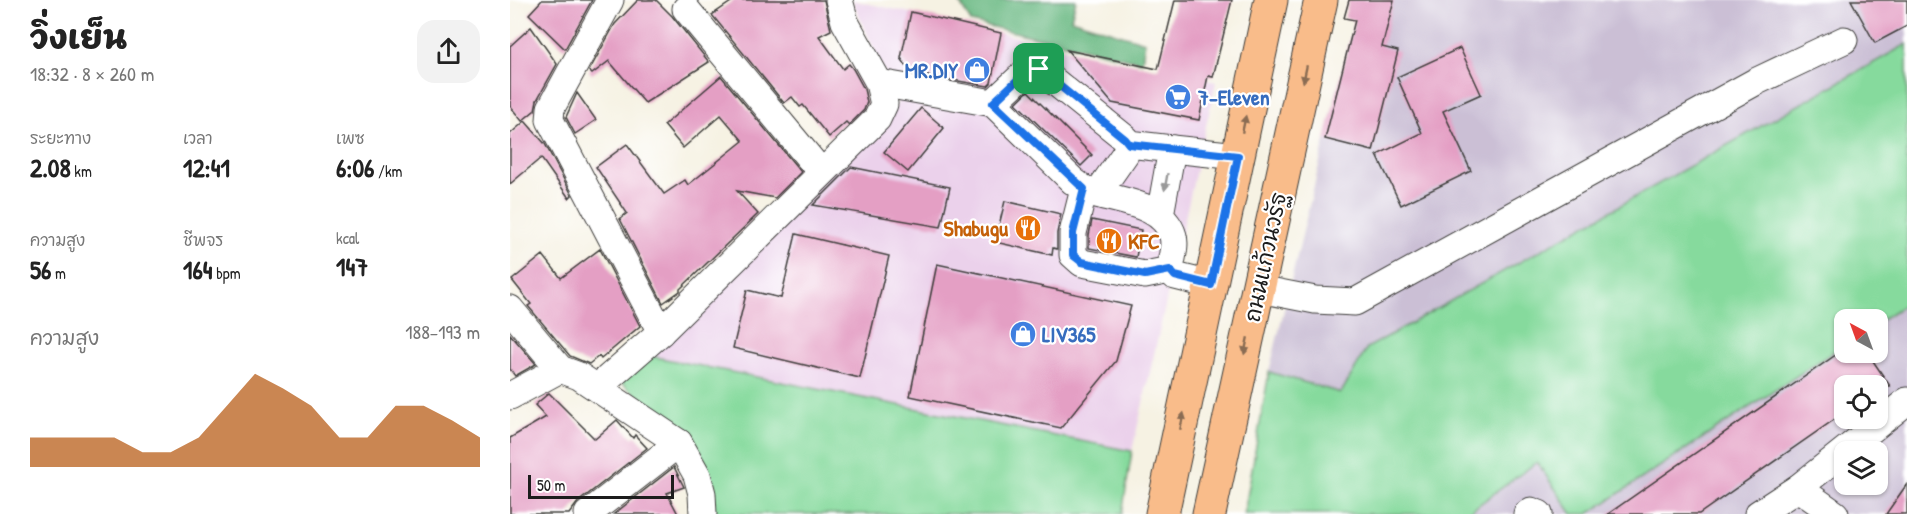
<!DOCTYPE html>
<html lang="th">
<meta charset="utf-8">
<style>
body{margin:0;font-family:"Patrick Hand","Playpen Sans Thai",sans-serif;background:#f2f2f2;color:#222;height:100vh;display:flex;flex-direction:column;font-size:22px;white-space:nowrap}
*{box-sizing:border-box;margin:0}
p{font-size:20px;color:#767676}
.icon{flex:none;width:33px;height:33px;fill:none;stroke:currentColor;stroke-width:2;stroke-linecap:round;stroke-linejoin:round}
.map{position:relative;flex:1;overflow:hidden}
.side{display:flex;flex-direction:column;background:#fff;width:510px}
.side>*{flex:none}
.needle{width:39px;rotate:319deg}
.buttons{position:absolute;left:1324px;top:309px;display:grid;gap:12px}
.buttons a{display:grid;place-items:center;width:54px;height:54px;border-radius:12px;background:#fff;box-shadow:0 2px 4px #0004;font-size:30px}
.scale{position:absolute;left:18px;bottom:15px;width:146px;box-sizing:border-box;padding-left:6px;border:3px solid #1c1c1c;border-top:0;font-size:16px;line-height:21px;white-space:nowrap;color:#1c1c1c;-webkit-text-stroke:4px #fff;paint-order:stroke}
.pin{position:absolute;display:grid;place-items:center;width:51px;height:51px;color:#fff;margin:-26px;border-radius:12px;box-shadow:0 3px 9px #0006}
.round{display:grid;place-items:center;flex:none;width:63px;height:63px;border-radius:18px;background:#f2f2f2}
.summary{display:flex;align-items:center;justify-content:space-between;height:102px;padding:0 30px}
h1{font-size:33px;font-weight:800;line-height:45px}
.metrics{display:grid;grid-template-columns:repeat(3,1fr);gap:9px;height:102px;padding:6px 30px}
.metrics div{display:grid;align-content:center}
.metrics b{font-size:26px;font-weight:800}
.metrics small{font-size:16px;font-weight:400}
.metrics p{font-size:16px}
.chart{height:168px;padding:12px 30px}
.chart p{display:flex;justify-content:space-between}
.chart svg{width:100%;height:108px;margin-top:6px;fill:#b45309;opacity:.7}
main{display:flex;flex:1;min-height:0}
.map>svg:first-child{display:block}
.built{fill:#ebd1eb}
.industrial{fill:#cbbfd5;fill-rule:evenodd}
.green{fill:#86da9d;stroke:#517b5c;stroke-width:1.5}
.forest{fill:#6cba84;stroke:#446b50;stroke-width:1.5}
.building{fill:#e49fc4}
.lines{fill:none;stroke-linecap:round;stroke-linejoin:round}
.minor-casing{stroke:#3d3c3a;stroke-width:29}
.major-casing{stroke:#3d3c3a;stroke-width:35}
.minor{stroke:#fff;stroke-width:27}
.major{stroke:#f9bc8a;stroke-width:33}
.oneway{fill:#8a6c53}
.oneway2{fill:#999}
.route-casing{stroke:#fff;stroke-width:12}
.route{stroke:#1a73e8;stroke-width:8}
.labels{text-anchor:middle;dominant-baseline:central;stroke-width:4.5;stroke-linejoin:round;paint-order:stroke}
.shop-label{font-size:22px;font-weight:bold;fill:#366cbe;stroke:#fff;text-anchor:start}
.food-label{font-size:22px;font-weight:bold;fill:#c56008;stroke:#fff;text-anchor:end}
.street-label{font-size:22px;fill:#1c1c1c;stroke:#fff}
</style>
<main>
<section class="side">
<div class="summary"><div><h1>วิ่งเย็น</h1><p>18:32 · 8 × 260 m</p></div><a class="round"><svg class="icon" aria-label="share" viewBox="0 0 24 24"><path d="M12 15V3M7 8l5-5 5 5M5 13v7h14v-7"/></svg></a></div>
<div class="metrics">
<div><p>ระยะทาง</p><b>2.08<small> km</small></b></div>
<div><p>เวลา</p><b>12:41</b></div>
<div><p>เพซ</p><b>6:06<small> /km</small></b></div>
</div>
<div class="metrics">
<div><p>ความสูง</p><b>56<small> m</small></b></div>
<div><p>ชีพจร</p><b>164<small> bpm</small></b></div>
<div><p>kcal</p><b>147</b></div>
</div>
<div class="chart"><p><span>ความสูง</span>188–193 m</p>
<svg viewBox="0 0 160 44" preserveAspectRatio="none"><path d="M0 44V32L10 32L20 32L30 32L40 38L50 38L60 32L70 19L80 6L90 12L100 19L110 32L120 32L130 19L140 19L150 25L160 32V44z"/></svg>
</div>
</section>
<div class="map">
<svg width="1397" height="514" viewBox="0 0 1397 514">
<rect width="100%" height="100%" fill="#fff"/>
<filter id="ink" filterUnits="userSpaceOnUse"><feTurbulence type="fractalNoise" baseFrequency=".0167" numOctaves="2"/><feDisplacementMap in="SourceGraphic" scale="12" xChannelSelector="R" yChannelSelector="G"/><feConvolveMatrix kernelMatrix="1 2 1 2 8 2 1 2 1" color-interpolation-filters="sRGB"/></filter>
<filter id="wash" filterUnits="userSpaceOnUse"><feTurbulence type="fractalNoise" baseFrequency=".008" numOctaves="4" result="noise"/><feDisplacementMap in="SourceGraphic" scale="24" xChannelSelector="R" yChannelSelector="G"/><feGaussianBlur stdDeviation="1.35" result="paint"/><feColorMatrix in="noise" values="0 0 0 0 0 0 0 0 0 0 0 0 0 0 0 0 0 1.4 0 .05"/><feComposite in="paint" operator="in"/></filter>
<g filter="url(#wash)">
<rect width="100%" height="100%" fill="#f6f2e3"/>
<!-- built -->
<path class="built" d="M 342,0 L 491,33 L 576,54 L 706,82 L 622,451 L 135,355 L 388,103 Z"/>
<!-- industrial -->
<g class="industrial">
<path d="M 849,0 L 1397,0 L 1397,44 L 857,348 L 831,393 L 759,372 Z"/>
<path d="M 1397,303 L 1397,514 L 1078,514 L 1335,344 L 1335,352 L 1368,352 L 1368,322 ZM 1335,386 L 1368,386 L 1368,418 L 1335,418 ZM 1335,452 L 1368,452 L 1368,484 L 1335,484 Z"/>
<path d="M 1027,462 L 1062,514 L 956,514 Z"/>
</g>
<!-- green -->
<g class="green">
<path d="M 1397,44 L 1397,303 L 1368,322 L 1368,320 L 1335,320 L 1335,344 L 1078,514 L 1062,514 L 1027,462 L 956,514 L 734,514 L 759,372 L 831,393 L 857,348 Z"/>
<path d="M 135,355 L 622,451 L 612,514 L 199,514 L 181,439 L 109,381 Z"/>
</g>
<!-- forest -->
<path class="forest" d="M 448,0 L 566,0 L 561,19 L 635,42 L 632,62 L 461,22 Z"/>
<g id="blocks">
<!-- building -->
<g class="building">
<path d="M 32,0 L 82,0 L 55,49 L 19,14 Z"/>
<path d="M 128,0 L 146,0 L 162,16 L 199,62 L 135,103 L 99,61 L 82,74 L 79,71 L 105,24 Z"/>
<path d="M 224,0 L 314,0 L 321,30 L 309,36 L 333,69 L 339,64 L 343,69 L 354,89 L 357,102 L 354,110 L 339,125 L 336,122 L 319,137 L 293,105 L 290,107 L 282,97 L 274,103 L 202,15 Z"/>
<path d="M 665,0 L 722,0 L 703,77 L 698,76 L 689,120 L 602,103 L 557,50 L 648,69 Z"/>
<path d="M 839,0 L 884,0 L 872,47 L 888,51 L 863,151 L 815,139 L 845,20 L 834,18 Z"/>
<path d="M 1341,0 L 1397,0 L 1397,26 L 1365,43 Z"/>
<path d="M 401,12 L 491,33 L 481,83 L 478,86 L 401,73 L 391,58 Z"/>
<path d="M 21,27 L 47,64 L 27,100 L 25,110 L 12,121 L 0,106 L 0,46 Z"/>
<path d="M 950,48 L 971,94 L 933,111 L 961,171 L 891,205 L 867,155 L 912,133 L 887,77 Z"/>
<path d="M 211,76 L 291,172 L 265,198 L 227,191 L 248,214 L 170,289 L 170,291 L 153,303 L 110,219 L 117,213 L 86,167 L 117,144 L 154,194 L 175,180 L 178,185 L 233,141 L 211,115 L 173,148 L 154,125 Z"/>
<path d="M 518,91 L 582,155 L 571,166 L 506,103 Z"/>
<path d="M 67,93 L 86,120 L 65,134 L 56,117 Z"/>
<path d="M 411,108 L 434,128 L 398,172 L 374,152 Z"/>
<path d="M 15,121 L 35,144 L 62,195 L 59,198 L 31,158 L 0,184 L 0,134 Z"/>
<path d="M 341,167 L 440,187 L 431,227 L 303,205 Z"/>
<path d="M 495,201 L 551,214 L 547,233 L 547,249 L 543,248 L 542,255 L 485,242 Z"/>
<path d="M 582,220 L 631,230 L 626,257 L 579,248 L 579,235 Z"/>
<path d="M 286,234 L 379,256 L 350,378 L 223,348 L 237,290 L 271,298 Z"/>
<path d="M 90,249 L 130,326 L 91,359 L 89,356 L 79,364 L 60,356 L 18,306 L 21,304 L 2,280 L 33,255 L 51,278 Z"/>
<path d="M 427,264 L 621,306 L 606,361 L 551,428 L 400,396 Z"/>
<path d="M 0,334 L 26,364 L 5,376 L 0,369 Z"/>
<path d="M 1330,352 L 1357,352 L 1380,386 L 1335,386 L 1335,412 L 1189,514 L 1098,514 Z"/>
<path d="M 39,393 L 85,439 L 107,420 L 123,438 L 125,435 L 137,448 L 68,502 L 59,514 L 0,514 L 0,438 L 36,417 L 25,405 Z"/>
<path d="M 164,467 L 174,487 L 157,493 L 168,514 L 104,514 Z"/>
<path d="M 1397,484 L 1397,514 L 1376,514 Z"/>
</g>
</g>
</g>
<g filter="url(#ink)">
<use href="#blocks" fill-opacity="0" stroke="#3d3c3a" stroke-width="1.5"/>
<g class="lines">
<defs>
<g id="minor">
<path d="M 100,0 L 41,108 L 40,120 L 151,332"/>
<path d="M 176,9 L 311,172"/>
<path d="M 369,83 L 483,103 L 563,181 L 574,189 L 587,194"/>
<path d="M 483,103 L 518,70 L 529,69 L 616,139 L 619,144 L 662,149 L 650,215"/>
<path d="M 619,144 L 615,154 L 587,194 C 614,202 654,205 663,236 C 666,246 661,260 660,270 L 665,276 L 701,285"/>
<path d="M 662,149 L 728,156"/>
<path d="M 574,189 L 563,233 L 563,255 L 572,263 L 635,275 L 660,270"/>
<path d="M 749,289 L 805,300 L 845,302 L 1245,82 L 1334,40"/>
<path d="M 0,309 L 50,369 L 69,376 L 169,443 L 187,475 L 192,494 L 193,514"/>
<path d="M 88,387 L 151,332 L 367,119 L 374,104 L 369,83 L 335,22 L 329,0"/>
<path d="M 0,396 L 50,369"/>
<path d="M 1288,488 L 1397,401"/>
<path d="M 78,514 L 169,443"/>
<path d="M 1017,514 L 1021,511 L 1029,514"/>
<path d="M 1248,514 L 1288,488 L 1325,514"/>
</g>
<g id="major">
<path d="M 652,514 L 761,0"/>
<path d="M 699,514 L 811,0"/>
</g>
</defs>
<!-- minor casing -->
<use href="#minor" class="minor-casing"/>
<!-- major casing -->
<use href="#major" class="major-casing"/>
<!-- minor -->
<use href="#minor" class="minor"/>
<!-- major -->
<use href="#major" class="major"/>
</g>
<!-- one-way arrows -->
<defs><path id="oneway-solid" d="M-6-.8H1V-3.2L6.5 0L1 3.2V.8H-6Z" transform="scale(1.5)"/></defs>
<g class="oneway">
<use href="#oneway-solid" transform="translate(795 74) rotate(102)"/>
<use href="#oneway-solid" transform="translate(734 124) rotate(-78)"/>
<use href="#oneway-solid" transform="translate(736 346) rotate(102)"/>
<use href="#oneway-solid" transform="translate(672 421) rotate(-78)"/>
</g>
<use class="oneway2" href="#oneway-solid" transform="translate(656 182) rotate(100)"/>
</g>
<g class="lines" filter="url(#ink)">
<defs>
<path id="route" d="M 529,69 L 615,139 L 619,144 L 728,156 L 701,285 L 665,276 L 660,270 L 635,275 L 572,262 L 563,255 L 563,233 L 574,189 L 483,103 L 518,70 Z"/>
</defs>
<!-- route casing -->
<use href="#route" class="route-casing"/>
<!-- route -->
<use href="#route" class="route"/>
</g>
<!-- icons -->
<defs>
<symbol id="shop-disc" viewBox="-11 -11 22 22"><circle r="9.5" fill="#3f7fe0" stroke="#fff"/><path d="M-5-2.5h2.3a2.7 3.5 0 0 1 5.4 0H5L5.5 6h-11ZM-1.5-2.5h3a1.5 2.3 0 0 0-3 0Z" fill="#fff"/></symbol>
<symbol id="supermarket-disc" viewBox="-11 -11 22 22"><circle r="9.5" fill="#3f7fe0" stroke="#fff"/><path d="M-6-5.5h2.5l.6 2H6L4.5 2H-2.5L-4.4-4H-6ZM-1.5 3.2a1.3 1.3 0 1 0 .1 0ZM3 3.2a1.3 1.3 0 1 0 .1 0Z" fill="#fff"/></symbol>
<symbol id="restaurant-disc" viewBox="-11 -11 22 22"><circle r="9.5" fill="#e8710a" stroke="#fff"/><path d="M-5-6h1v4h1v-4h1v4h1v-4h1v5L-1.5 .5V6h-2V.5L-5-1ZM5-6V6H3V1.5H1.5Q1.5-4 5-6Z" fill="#fff"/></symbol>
</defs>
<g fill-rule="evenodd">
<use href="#shop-disc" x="452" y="55" width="30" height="30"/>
<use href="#supermarket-disc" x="653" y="82" width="30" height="30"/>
<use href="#restaurant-disc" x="503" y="213" width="30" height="30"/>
<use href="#restaurant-disc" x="584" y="226" width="30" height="30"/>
<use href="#shop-disc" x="498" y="319" width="30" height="30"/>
</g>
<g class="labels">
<!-- shop labels -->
<g class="shop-label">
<text x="448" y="70" text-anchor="end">MR.DIY</text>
<text x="688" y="97">7-Eleven</text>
<text x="532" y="334">LIV365</text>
</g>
<!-- food labels -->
<g class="food-label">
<text x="498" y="228">Shabugu</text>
<text x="618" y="241" text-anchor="start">KFC</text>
</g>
<!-- street labels -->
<g class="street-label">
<text transform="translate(755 257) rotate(-78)">ถนนแก้วนวรัฐ</text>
</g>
</g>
</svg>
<div class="buttons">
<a><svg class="needle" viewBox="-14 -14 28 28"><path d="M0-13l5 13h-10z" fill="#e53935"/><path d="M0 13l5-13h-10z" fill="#767676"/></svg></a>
<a><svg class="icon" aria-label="locate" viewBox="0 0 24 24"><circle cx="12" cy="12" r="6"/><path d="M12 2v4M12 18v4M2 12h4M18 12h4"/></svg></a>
<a><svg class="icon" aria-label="layers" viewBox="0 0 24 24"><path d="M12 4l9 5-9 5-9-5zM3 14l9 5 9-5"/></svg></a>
</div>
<div class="scale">50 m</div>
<div class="pin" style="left:529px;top:69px;background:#1e9e55"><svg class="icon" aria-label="arrive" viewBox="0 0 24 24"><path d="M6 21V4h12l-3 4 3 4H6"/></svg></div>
</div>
</main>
